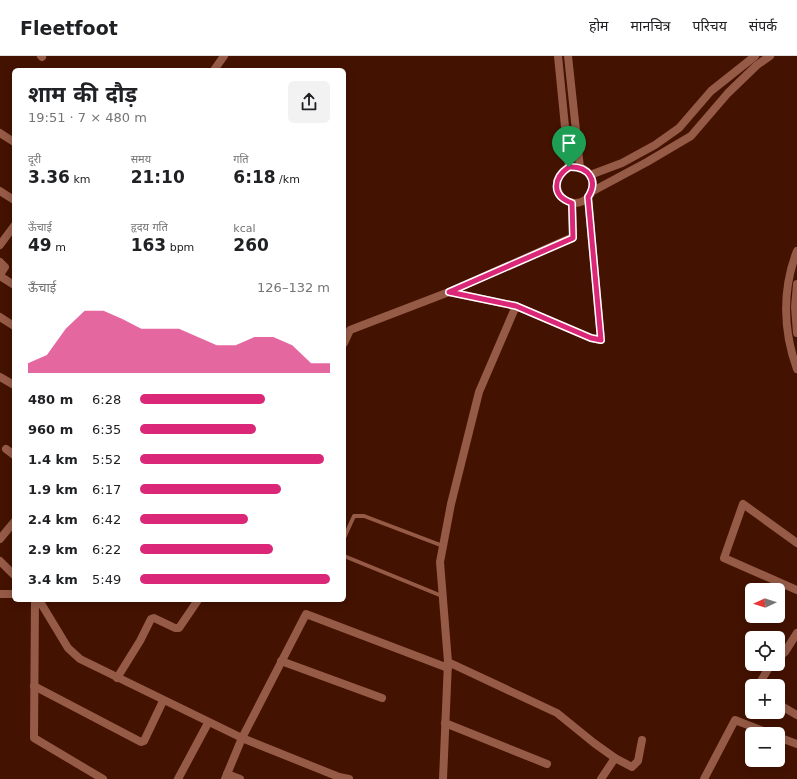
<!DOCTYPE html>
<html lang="hi">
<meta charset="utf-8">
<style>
body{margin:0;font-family:"DejaVu Sans","Noto Sans Devanagari",sans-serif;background:#f2f2f2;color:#202124;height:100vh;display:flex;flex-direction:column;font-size:15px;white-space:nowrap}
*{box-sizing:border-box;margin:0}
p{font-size:13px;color:#757577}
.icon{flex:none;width:22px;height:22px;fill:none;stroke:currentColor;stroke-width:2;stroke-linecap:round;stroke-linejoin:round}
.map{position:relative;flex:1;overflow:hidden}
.panel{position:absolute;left:12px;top:12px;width:334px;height:534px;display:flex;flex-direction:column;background:#fff;border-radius:6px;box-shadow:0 2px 10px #0003}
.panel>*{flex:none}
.needle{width:26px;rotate:266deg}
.controls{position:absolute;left:745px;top:527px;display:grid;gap:8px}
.controls a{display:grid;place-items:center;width:40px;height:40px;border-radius:6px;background:#fff;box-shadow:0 2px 10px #0003;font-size:20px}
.pin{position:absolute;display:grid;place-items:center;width:34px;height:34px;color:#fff;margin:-41px -17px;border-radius:50% 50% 50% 0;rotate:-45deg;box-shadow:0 0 4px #0007}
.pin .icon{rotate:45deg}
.round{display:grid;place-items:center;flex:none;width:42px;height:42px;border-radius:6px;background:#f2f2f2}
.headline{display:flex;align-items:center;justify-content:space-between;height:68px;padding:0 16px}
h1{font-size:22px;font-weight:700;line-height:30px}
.stats{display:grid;grid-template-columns:repeat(3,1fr);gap:6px;height:68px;padding:4px 16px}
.stats div{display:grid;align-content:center}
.stats b{font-size:17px;font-weight:700}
.stats small{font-size:11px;font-weight:400}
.stats p{font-size:11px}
.chart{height:112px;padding:8px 16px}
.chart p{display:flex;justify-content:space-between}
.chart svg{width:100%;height:72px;margin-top:4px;fill:#db2777;opacity:.7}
ul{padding:0 16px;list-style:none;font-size:13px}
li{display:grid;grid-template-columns:64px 48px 1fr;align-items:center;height:30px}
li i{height:10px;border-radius:5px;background:#db2777}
header{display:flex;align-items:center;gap:24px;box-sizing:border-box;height:56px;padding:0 20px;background:#fff;border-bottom:1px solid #e0e0e0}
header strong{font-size:19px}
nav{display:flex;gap:22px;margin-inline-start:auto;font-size:14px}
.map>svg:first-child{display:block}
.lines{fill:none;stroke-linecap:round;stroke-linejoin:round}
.service{stroke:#965b47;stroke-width:4}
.minor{stroke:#965b47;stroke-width:8}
.route-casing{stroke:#fff;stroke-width:8}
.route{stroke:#db2777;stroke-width:5}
</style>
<header>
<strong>Fleetfoot</strong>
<nav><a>होम</a><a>मानचित्र</a><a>परिचय</a><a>संपर्क</a></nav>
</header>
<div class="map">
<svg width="797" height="723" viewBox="0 0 797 723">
<rect width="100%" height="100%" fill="#441201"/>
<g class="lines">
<!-- service -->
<g class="service">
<path d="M 344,482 L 354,460 L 364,460 L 443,490"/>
<path d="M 344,500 L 442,540"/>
</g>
<!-- minor -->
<g class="minor">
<path d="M 41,0 L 42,1"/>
<path d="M 558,0 L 569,111"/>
<path d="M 568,0 L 580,112"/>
<path d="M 214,14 L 224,0"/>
<path d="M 0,77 L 14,86"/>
<circle cx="575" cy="129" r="18"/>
<path d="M 590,119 L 622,107 L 655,89 L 679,72 L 711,35 L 755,0"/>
<path d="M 0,135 L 14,144"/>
<path d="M 591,136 L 647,106 L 691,80 L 728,37 L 757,9 L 770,0"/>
<path d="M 0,189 L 14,170"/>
<path d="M 797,195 C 782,233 783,275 797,313"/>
<path d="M 0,206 L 5,211 L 0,219"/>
<path d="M 0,220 L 14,229"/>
<path d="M 797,228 L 795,251 L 797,277"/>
<path d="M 449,236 L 573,181 L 572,147"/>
<path d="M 0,261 L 14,270"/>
<path d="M 344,287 L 350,274 L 449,236 L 516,250 L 591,282 L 601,284 L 588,141"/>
<path d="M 0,321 L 14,329"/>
<path d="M 6,393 L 14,399"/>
<path d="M 0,483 L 14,466"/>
<path d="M 797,487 L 743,448 L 724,502 L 797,534"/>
<path d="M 0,505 L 14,519"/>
<path d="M 0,538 L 14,538"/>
<path d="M 35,544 L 34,682 L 103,723"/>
<path d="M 39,544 L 68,592 L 80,603 L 242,682 L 339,721 L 349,723"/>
<path d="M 778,602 L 785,596 L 797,577"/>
<path d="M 281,605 L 382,642"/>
<path d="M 448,606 L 557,657 L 594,687 L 615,702 L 632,711 L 638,705 L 642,684"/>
<path d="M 117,622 L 140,585 L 151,563 L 154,562 L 175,572 L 179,572 L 198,544"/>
<path d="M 34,630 L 141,686 L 144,685 L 163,645"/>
<path d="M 758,630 L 771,608"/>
<path d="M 778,648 L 797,659"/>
<path d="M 445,667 L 547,708"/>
<path d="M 778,681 L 797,688"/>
<path d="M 227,718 L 240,723"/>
<path d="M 178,723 L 208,667"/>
<path d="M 225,723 L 242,682 L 306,558 L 448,612"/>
<path d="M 443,723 L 448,606 L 440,506 L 451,448 L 479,336 L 516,250"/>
<path d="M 601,723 L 615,702"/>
<path d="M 704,723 L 735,664 L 771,678"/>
</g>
</g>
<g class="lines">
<defs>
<path id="route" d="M 569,111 C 588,110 599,124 588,141 L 601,284 L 591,282 L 516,250 L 449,236 L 573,182 L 572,147 C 551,140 553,122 569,111 Z"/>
</defs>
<!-- route casing -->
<use href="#route" class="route-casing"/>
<!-- route -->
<use href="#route" class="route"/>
</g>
</svg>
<div class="controls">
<a><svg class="needle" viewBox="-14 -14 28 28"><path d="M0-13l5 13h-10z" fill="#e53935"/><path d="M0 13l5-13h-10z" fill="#757577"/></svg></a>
<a><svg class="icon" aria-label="locate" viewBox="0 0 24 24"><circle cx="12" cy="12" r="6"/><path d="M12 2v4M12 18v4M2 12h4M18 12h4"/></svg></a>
<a>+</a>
<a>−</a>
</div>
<div class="pin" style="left:569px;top:111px;background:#1e9e55"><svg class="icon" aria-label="arrive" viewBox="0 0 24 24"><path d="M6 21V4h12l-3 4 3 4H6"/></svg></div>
<section class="panel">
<div class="headline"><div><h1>शाम की दौड़</h1><p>19:51 · 7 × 480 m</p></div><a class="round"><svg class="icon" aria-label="share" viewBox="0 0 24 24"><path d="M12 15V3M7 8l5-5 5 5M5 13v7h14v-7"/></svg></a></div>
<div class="stats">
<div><p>दूरी</p><b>3.36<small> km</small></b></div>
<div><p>समय</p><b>21:10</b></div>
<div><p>गति</p><b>6:18<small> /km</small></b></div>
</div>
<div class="stats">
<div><p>ऊँचाई</p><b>49<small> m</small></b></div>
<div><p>हृदय गति</p><b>163<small> bpm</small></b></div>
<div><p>kcal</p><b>260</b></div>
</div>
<div class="chart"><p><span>ऊँचाई</span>126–132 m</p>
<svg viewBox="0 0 160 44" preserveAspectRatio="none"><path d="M0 44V38L10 33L20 17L30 6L40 6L50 11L60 17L70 17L80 17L90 22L100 27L110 27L120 22L130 22L140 27L150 38L160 38V44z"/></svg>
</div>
<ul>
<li><b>480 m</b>6:28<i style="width:66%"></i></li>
<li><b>960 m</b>6:35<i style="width:61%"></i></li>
<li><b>1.4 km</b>5:52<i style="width:97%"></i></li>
<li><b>1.9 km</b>6:17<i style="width:74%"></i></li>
<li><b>2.4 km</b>6:42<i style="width:57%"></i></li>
<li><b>2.9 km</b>6:22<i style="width:70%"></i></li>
<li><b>3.4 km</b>5:49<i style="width:100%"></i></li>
</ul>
</section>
</div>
